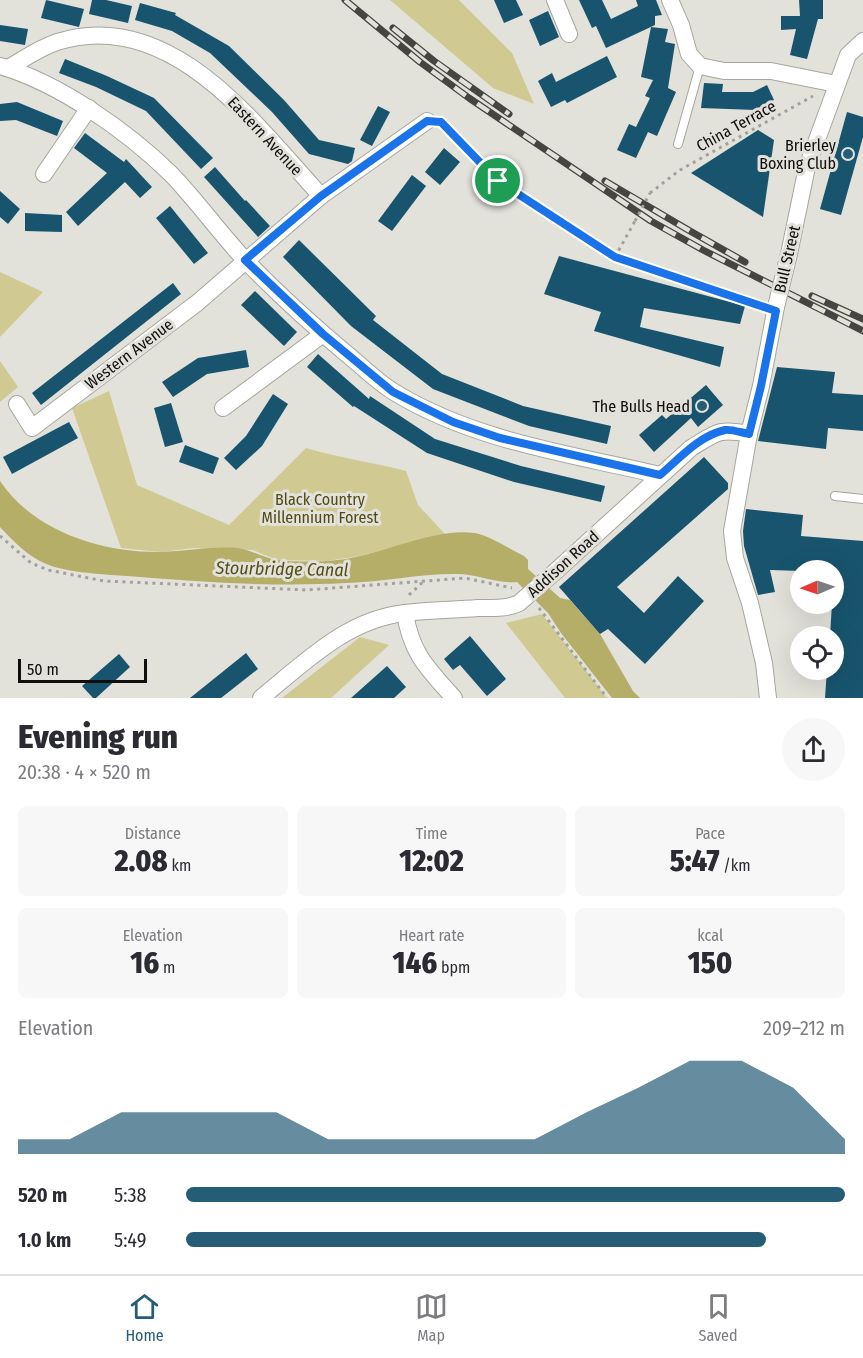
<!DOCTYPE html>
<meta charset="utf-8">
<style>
body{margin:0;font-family:"Fira Sans Condensed",sans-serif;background:#f7f7f7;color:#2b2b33;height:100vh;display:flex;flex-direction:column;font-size:22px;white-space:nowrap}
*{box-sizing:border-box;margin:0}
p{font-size:20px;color:#7c7c81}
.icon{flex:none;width:33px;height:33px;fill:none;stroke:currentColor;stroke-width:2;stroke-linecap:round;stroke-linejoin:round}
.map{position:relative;height:698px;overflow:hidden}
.sheet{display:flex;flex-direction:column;background:#fff;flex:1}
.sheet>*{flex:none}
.needle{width:39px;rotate:268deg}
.controls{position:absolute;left:790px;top:560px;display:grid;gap:12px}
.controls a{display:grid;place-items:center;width:54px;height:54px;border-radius:50%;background:#fff;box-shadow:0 6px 24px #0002;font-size:30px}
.scale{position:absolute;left:18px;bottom:15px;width:129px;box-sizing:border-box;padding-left:6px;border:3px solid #0f0e0c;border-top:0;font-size:16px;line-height:21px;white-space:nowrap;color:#0f0e0c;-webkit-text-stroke:4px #e2e1da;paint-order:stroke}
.pin{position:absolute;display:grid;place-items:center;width:51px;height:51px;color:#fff;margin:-26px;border:3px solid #fff;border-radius:50%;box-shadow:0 2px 6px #0007}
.round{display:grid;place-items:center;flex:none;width:63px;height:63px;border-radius:32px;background:#f7f7f7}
.overview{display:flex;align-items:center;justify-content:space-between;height:102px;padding:0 18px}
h1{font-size:33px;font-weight:800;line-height:45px}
.metrics{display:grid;grid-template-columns:repeat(3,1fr);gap:9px;height:102px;padding:6px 18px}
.metrics div{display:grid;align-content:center;border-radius:9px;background:#f7f7f7;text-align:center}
.metrics b{font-size:30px;font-weight:800}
.metrics small{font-size:16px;font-weight:400}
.metrics p{font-size:16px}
.chart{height:168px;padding:12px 18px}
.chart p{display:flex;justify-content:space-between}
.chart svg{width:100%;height:108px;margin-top:6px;fill:#255d77;opacity:.7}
ul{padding:0 18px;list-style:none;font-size:20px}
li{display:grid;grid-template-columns:96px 72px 1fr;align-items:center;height:45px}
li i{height:15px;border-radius:8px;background:#255d77}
.tab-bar{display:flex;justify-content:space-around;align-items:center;height:84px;border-top:2px solid #e1e1e2;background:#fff;font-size:16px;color:#7c7c81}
.tab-bar a{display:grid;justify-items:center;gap:3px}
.tab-bar .on{color:#255d77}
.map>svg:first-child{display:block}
.green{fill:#d0ca92}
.water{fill:#b5ae68}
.building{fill:#18546e}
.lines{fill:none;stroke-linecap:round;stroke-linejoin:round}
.lane-casing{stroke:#a6a69f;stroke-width:10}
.street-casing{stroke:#a6a69f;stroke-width:18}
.path{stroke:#a2a19c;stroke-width:3;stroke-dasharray:3 4.5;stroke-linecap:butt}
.lane{stroke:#fff;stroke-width:8}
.street{stroke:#fff;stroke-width:16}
.rail-casing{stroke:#464541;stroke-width:7}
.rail{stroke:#e2e1da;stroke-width:4.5;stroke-dasharray:14;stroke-linecap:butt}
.street-bridge-casing{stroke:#a6a69f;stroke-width:18;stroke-linecap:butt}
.path-bridge{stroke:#a2a19c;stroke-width:3;stroke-dasharray:3 4.5;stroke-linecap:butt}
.street-bridge{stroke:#fff;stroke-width:16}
.route-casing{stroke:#fff;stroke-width:12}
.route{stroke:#1a73e8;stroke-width:8}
.poi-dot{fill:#255d77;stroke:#e2e1da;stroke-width:2}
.labels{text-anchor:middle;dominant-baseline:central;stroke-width:6;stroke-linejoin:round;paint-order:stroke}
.street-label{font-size:16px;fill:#0f0e0c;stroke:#e2e1da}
.poi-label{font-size:16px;fill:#0f0e0c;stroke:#e2e1da;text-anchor:end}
.park-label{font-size:16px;fill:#504a14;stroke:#e2e1da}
.water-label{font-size:18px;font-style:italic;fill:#544e18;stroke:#e2e1da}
</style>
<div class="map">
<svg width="863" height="698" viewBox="0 0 863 698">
<rect width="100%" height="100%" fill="#e2e1da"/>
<!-- green -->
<g class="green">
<path d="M 390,0 L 459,0 L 512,53 L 534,104 L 493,88 Z"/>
<path d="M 0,272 L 43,292 L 0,337 Z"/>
<path d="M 0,361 L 18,387 L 0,402 Z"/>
<path d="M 109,391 L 137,485 L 229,525 L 306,448 C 339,458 372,462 406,471 L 418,505 L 445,534 L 359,556 L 327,561 L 277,560 L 253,550 L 193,548 L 161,552 L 121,548 L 72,408 Z"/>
<path d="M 542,614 L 607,698 L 565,698 L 506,623 Z"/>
<path d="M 360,637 L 389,645 L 331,698 L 282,698 Z"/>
</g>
<!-- water -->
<path class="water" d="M 0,481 C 34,532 103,553 161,552 C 187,551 212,546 238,548 C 252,550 263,558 277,560 C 296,562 318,562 337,560 C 379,556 434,527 475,533 C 491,536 509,549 524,556 L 528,560 L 528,569 L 560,598 L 570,600 L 600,634 L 633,691 L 640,698 L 612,698 L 561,633 L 548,613 L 517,582 C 496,584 476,573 454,574 C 418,574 382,582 346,583 C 273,587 199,582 127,576 C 101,574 60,573 38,560 C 24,552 11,539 0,527 Z"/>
<!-- building -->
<g class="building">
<path d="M 46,0 L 84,9 L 79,27 L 41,18 Z"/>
<path d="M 92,0 L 106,0 L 132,6 L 128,23 L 89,14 Z"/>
<path d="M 494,0 L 516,0 L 523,15 L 504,23 Z"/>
<path d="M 579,0 L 602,0 L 611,19 L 638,6 L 636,0 L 656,0 L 662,15 L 655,16 L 655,25 L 606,48 L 596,26 L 592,28 Z"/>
<path d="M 799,0 L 823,0 L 823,19 L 818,19 L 807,59 L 790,55 L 796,29 L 781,30 L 781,16 L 800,16 Z"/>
<path d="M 140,3 L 176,13 L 175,15 L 229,46 L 284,100 L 319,140 L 355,148 L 352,161 L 348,164 L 309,154 L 272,112 L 210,53 L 172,31 L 135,20 Z"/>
<path d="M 548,11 L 559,37 L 540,46 L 529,20 Z"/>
<path d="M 0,25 L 28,29 L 25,45 L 0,41 Z"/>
<path d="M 651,27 L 668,29 L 665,42 L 675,44 L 668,88 L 676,92 L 657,136 L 641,129 L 648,132 L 636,158 L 617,150 L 629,124 L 636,127 L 650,98 L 645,96 L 653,80 L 641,77 Z"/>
<path d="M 607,56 L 617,77 L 567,103 L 565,100 L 551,107 L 538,81 L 552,73 L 556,82 Z"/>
<path d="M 65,59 L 107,76 L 154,98 L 213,158 L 201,169 L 146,111 L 96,87 L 59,73 Z"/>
<path d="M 704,83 L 723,84 L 722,92 L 753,92 L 767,85 L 774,100 L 755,110 L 701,108 Z"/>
<path d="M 17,102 L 63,121 L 57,136 L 16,120 L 0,121 L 0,104 Z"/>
<path d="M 378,106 L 390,112 L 372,146 L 360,140 Z"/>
<path d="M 847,112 L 863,117 L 863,137 L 841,215 L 820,209 Z"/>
<path d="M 758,130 L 774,140 L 763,217 L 691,173 Z"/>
<path d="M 85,133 L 124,162 L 126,159 L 152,187 L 140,198 L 125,182 L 78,226 L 66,212 L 107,173 L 74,148 Z"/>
<path d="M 444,148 L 460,162 L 440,185 L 425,172 Z"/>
<path d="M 215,167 L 245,201 L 246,200 L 270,226 L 258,237 L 204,177 Z"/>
<path d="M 412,175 L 426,186 L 392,231 L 378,221 Z"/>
<path d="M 0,191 L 20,209 L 8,224 L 0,217 Z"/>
<path d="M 170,206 L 208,253 L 194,264 L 156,218 Z"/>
<path d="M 25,213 L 62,215 L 62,232 L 25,231 Z"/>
<path d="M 299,240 L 376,316 L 373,320 L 442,374 L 523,406 L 611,426 L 607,444 L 529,426 L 433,389 L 351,326 L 283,257 Z"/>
<path d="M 559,256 L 745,306 L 740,324 L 644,308 L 640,327 L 724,347 L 720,367 L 594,331 L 601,312 L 544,294 Z"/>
<path d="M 173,283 L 181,294 L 41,405 L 32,393 Z"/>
<path d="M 255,291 L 297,332 L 284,346 L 241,305 Z"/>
<path d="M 246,350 L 249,367 L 207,374 L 173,397 L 162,382 L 198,358 Z"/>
<path d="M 318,354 L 369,399 L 370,396 L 435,439 L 521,466 L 605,486 L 601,502 L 514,482 L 427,453 L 354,406 L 353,407 L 307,367 Z"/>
<path d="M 777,367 L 835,372 L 832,393 L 863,395 L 863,431 L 828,428 L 826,449 L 758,441 Z"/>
<path d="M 706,385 L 723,405 L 698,427 L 691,418 L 654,452 L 639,435 L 662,415 L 666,419 Z"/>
<path d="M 273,394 L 288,404 L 262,446 L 236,470 L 224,458 L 246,436 Z"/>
<path d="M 171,403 L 183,442 L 165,447 L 154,408 Z"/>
<path d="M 69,422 L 78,438 L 12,474 L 3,457 Z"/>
<path d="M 185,445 L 219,458 L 213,474 L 179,462 Z"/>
<path d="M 704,457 L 728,483 L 728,489 L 617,587 L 644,613 L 678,576 L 704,601 L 645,664 L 608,629 L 600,634 L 559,587 Z"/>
<path d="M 746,509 L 803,515 L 801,536 L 863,541 L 863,698 L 825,698 L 827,669 L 834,669 L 834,636 L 830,636 L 832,603 L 834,603 L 834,570 L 801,571 L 770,570 L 775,592 L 758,595 L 744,546 L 743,531 Z"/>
<path d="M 470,636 L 506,679 L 487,696 L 460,665 L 453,670 L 444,659 Z"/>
<path d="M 246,653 L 258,669 L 221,698 L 190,698 Z"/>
<path d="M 119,654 L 130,667 L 96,698 L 93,698 L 82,686 Z"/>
<path d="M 387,666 L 406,687 L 394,698 L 351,698 Z"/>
</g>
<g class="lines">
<defs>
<g id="lane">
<path d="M 678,144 L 700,66"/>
<path d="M 835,496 L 863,499"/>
</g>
<g id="street">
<path d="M 555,0 L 569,34"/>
<path d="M 670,0 L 681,25 L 689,54 L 700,66 L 724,71 L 771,71 L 836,84"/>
<path d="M 0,66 C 59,83 127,131 171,174 C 197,201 219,232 245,260 C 277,293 312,325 348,355 C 363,367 377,382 394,392 C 474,441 570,454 660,475"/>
<path d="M 8,68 C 24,59 39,48 57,42 C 170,6 255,124 321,196"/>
<path d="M 44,174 L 89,108"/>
<path d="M 789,254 L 807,167 L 848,55 L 863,41"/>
<path d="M 17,404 L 32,428 L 197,303 L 321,196 L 427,121"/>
<path d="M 223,408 L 323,334"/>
<path d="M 556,571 L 691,448 C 717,432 719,428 749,434"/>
<path d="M 405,613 C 411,653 427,668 454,698"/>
<path d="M 261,698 C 304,663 347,619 405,613 C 429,610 454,610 478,608 C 492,608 507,609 519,603"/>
<path d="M 768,698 L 764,663 L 750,603 L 735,558 L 732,531 L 749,434 L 761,386 L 776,307"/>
</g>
</defs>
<!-- lane casing -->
<use href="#lane" class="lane-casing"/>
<!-- street casing -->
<use href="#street" class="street-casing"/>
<!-- path -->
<g class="path">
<path d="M 443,124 L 498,181 L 615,257 L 760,305"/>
<path d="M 650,193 L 680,170 L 813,96"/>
<path d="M 615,257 L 635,221"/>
<path d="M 0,536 L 31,563 L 48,570 L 104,581 L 307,590 L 465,578 L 512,588"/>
<path d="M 409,595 L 424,581"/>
<path d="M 539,608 L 607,698"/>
</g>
<!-- lane -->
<use href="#lane" class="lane"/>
<!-- street -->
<use href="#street" class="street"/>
<defs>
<g id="rail">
<path d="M 345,0 L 420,62 L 469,98 L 651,221 L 703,250 L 863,331"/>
<path d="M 393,28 L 434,61 L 509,114"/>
<path d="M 605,181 L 690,231 L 745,262"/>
<path d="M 812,296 L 863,319"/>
</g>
</defs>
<!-- rail casing -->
<use href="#rail" class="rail-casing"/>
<!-- rail -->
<use href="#rail" class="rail"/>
<defs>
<g id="street-bridge">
<path d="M 776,307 L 789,254"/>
<path d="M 519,603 L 556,571"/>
</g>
</defs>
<!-- street-bridge casing -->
<use href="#street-bridge" class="street-bridge-casing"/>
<!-- path-bridge -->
<path class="path-bridge" d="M 635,221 L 650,193"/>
<!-- street-bridge -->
<use href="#street-bridge" class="street-bridge"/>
</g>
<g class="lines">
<defs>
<path id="route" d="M 427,121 L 441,122 L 498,181 L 615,257 L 776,311 L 761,386 L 749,434 C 742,433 732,429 725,430 C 700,435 679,459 660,475 L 500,438 L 453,422 L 393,392 L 323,334 L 245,260 L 321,196 Z"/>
</defs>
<!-- route casing -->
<use href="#route" class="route-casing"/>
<!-- route -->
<use href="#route" class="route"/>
</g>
<!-- markers -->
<g class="poi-dot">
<circle cx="848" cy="154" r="6"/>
<circle cx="702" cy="406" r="6"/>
</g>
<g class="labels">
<!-- street labels -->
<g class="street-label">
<text transform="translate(736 126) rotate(-29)">China Terrace</text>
<text transform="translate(265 136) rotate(47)">Eastern Avenue</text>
<text transform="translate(787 259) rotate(-77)">Bull Street</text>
<text transform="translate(129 354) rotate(-37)">Western Avenue</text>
<text transform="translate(563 564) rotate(-42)">Addison Road</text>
</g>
<!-- poi labels -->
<g class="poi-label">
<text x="836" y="145">Brierley<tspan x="836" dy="18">Boxing Club</tspan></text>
<text x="690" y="406">The Bulls Head</text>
</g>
<!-- park labels -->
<g class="park-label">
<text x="320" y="499">Black Country<tspan x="320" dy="18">Millennium Forest</tspan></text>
</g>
<!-- water labels -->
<g class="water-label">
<text transform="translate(282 569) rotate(1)">Stourbridge Canal</text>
</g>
</g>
</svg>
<div class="controls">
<a><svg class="needle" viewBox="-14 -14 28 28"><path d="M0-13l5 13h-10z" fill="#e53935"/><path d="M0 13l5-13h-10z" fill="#7c7c81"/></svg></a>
<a><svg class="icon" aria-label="locate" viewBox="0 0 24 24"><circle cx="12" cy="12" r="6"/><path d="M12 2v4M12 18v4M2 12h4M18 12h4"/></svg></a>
</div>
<div class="scale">50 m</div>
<div class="pin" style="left:498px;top:181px;background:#1e9e55"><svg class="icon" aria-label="arrive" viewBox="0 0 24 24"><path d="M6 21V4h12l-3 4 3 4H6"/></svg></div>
</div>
<section class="sheet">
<div class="overview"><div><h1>Evening run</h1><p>20:38 · 4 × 520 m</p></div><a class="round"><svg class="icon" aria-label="share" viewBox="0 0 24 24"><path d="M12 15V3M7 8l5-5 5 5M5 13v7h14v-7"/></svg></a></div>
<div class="metrics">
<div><p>Distance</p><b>2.08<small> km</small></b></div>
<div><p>Time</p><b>12:02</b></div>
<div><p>Pace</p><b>5:47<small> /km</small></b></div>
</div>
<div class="metrics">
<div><p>Elevation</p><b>16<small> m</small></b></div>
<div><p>Heart rate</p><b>146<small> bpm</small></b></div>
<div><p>kcal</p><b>150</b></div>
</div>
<div class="chart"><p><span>Elevation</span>209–212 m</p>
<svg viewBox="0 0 160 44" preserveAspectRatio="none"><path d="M0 44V38L10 38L20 27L30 27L40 27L50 27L60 38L70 38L80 38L90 38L100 38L110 27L120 17L130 6L140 6L150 17L160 38V44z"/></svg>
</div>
<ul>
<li><b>520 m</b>5:38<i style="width:100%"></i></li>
<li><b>1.0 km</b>5:49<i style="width:88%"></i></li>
</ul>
</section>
<nav class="tab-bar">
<a class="on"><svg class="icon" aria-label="home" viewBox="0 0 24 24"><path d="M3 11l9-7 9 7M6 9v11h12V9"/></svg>Home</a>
<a><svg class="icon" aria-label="map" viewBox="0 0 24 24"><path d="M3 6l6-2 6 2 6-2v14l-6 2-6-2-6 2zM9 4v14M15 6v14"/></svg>Map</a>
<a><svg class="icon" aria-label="saved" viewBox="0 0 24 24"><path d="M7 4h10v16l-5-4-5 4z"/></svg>Saved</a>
</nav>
